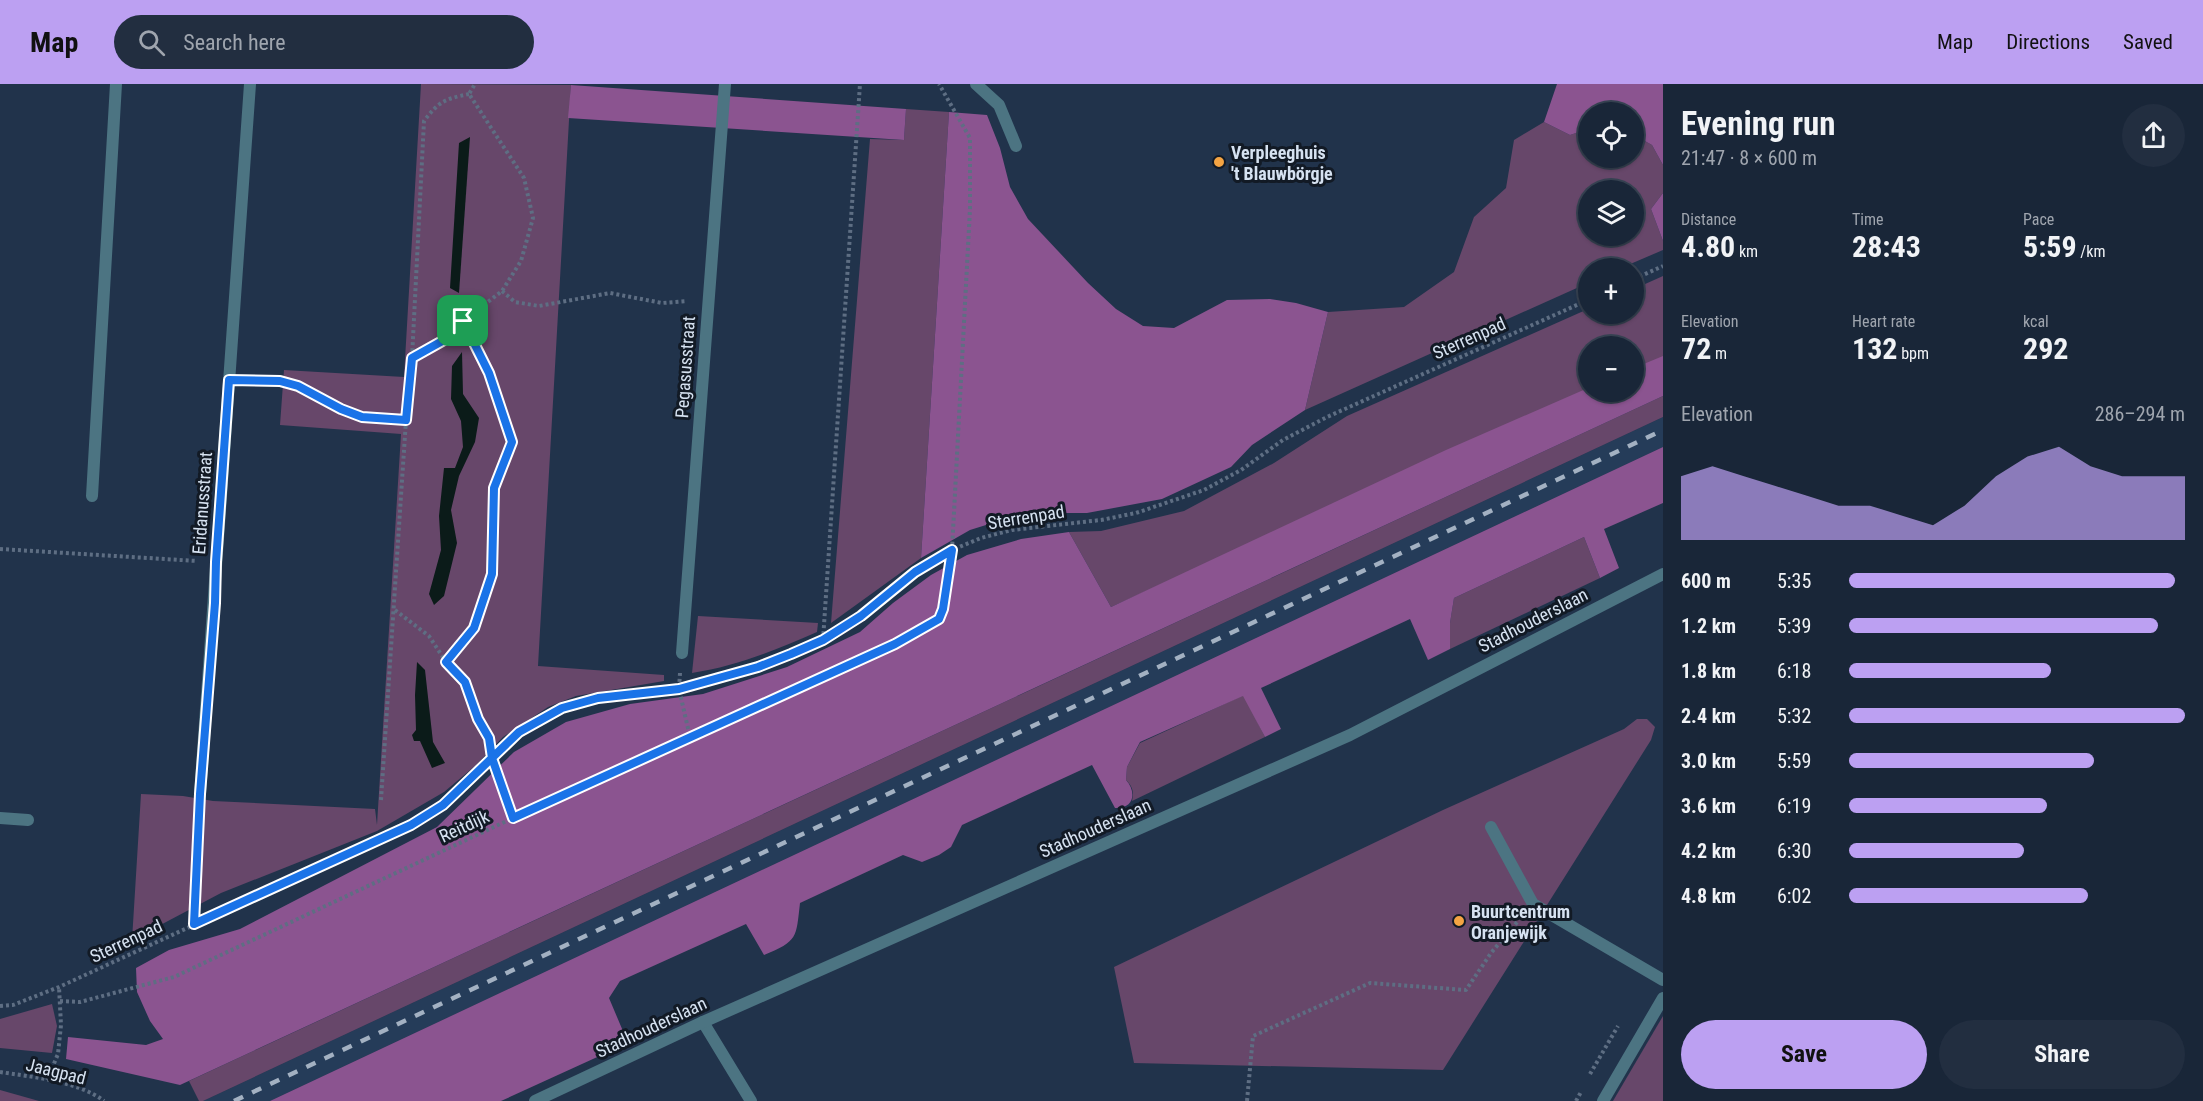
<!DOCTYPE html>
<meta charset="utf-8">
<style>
body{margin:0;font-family:"Roboto Condensed",sans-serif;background:#222e40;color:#f1f3f6;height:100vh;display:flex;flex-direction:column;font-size:22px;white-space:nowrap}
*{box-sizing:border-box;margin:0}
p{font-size:20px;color:#9fa5ae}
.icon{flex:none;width:33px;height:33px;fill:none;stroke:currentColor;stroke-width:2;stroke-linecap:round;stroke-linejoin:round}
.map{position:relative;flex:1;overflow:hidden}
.details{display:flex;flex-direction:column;background:#192638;width:540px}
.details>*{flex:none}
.fabs{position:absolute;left:1578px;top:18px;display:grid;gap:12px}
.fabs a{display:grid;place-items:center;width:66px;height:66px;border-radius:50%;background:#192638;box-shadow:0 2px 4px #0004,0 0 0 2px #374353;font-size:30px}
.pin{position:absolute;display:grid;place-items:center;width:51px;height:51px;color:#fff;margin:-26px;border-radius:12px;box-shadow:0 3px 9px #0006}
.round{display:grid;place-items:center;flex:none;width:63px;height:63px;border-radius:32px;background:#222e40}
.head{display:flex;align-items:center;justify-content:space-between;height:102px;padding:0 18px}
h1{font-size:33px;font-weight:700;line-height:45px}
.metrics{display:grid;grid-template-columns:repeat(3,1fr);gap:9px;height:102px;padding:6px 18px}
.metrics div{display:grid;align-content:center}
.metrics b{font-size:30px;font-weight:700}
.metrics small{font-size:16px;font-weight:400}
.metrics p{font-size:16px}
.chart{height:168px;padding:12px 18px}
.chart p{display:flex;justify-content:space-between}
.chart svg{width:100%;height:108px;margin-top:6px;fill:#bca0f2;opacity:.7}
.cta{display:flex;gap:12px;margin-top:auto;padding:12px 18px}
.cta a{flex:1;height:69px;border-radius:36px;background:#bca0f2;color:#111;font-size:24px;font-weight:700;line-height:69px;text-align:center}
.cta a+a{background:#222e40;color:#f1f3f6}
ul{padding:0 18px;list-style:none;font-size:20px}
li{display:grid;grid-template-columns:96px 72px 1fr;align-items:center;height:45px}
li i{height:15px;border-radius:8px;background:#bca0f2}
header{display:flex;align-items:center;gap:36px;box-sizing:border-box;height:84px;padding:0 30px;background:#bca0f2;color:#111}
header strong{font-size:28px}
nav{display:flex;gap:33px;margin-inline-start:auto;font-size:21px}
.search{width:420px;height:54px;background:#222e40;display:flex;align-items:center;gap:15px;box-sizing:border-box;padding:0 21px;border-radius:33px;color:#9fa5ae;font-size:22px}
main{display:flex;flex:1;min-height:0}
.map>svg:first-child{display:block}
.built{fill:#253c59}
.green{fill:#67476a;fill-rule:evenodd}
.forest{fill:#8b5490}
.water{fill:#0b1b19}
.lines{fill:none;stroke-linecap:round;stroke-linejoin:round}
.path{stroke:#5e6e83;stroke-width:4;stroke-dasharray:3 3;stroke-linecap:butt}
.service{stroke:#4c7482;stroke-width:12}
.minor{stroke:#4c7482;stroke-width:12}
.tertiary{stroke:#4c7482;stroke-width:12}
.rail{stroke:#a3b1c2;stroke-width:4.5;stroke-dasharray:10 10;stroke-linecap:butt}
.route-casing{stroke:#fff;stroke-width:12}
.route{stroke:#1a73e8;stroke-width:8}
.poi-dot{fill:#f4a443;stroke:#121a25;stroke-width:2}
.labels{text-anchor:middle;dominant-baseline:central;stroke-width:6;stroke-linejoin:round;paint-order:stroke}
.poi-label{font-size:18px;font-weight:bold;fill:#d6e2f1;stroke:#121a25;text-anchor:start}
.street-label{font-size:18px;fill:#d6e2f1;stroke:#121a25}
</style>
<header>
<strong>Map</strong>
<div class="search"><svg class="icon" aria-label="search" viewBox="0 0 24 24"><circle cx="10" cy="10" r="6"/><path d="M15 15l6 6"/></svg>Search here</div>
<nav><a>Map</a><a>Directions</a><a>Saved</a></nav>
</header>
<main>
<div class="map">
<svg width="1663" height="1017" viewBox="0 0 1663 1017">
<rect width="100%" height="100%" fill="#21334b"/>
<!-- built -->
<path class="built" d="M 1663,333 L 1663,363 L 270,1017 L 203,1017 Z"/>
<!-- green -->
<g class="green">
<path d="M 421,0 L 571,1 L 538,582 L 664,591 L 664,597 L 576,612 L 548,623 L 503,653 L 475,682 L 444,708 L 377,747 L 221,809 L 132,856 L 141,710 L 183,712 L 213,717 L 375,725 L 377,741 L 401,350 L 280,341 L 284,286 L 404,293 Z"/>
<path d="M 906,25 L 949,28 L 921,474 L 831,539 L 870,55 L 904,56 Z"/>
<path d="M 1544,38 L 1570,51 L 1588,45 L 1588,74 L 1634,74 L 1634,51 L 1652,61 L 1663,81 L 1663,109 L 1651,125 L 1663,157 L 1663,166 L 1621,184 L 1588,184 L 1588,199 L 1305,326 L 1328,228 L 1404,223 L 1454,188 L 1474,133 L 1506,104 L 1514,56 ZM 1588,106 L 1634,106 L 1634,152 L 1588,152 Z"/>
<path d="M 1663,192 L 1663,274 L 1634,287 L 1634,262 L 1588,262 L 1589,308 L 1111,523 L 1069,448 L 1101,447 L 1184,427 L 1274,379 L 1347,332 L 1588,225 L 1588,230 L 1634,230 L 1634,205 Z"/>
<path d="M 1663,312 L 1663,333 L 203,1017 L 199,1017 L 189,997 Z"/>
<path d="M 1584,453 L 1600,494 L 1450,565 L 1450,539 L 1454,514 Z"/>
<path d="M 698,532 L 818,539 L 817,548 C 776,566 737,582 692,589 Z"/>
<path d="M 1244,611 L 1265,653 L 1132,717 C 1134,708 1133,703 1126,696 L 1127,683 L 1140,659 Z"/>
<path d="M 1637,635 L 1647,635 L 1655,643 L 1651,656 L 1443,986 L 1134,979 L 1114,883 L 1443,726 L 1624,645 Z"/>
<path d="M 52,920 L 57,942 L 52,969 L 0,964 L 0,935 Z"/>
<path d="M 1663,932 L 1663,1017 L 1613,1017 Z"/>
<path d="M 0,1006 L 39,1017 L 0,1017 Z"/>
</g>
<!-- forest -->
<g class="forest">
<path d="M 1557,0 L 1663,0 L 1663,81 L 1652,61 L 1634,51 L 1634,28 L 1588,28 L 1588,45 L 1570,51 L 1544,38 Z"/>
<path d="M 571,1 L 906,25 L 904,56 L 568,34 Z"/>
<path d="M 949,28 L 987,31 L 1000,64 L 1010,103 L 1028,135 L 1088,199 L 1116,225 L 1143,242 L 1174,244 L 1227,216 L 1270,215 L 1296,219 L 1328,228 L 1305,326 L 1252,361 L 1231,383 L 1162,415 L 1087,429 L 1024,429 L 970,446 L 921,474 Z"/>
<path d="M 1663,109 L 1663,157 L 1651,125 Z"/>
<path d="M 1663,272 L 1663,312 L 180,1001 L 66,975 L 68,953 L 146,961 L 163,955 L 150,937 L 137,908 L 136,884 L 169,866 L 240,845 L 437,743 L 514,668 L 566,638 L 630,620 L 703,610 L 787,583 L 860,548 L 893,519 L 931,491 L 967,471 L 1021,455 L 1069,448 L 1111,523 L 1446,366 L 1588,304 L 1588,308 L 1634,308 L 1634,284 Z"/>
<path d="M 1663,363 L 1663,419 L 1604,445 L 1619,484 L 1600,494 L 1584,453 L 1454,514 L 1450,539 L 1450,565 L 1428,576 L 1410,535 L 1261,604 L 1281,645 L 1265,653 L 1243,612 L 1140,658 L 1127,683 L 1126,696 C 1137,708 1134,725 1115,724 L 1092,681 L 962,741 L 951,763 L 939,771 L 922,778 L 903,771 L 800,819 C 796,854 798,857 764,871 L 746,840 L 620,897 L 609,914 L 628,959 L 501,1017 L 270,1017 Z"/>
</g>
<!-- water -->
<g class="water">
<path d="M 470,53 L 459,209 L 450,204 L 459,59 Z"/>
<path d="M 462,268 L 463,310 L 479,334 L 475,358 L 459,392 L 451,426 L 457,459 L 444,512 L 434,521 L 429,510 L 441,466 L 439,432 L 444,384 L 455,384 L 463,363 L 461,337 L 451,315 L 452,282 Z"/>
<path d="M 417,578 L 425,586 L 433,658 L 445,679 L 432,684 L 420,657 L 414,657 L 412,651 L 416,646 L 415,611 Z"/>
</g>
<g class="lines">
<!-- path -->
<g class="path">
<path d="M 1634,195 L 1663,182"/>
<path d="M 502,207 L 515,218 L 539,222 L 610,209 L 662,219 L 687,217"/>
<path d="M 412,274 L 453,251 L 463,237 L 502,207 L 521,177 L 533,134 L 524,94 L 469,10 L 475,0"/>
<path d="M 251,296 L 280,297 L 298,301 L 341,325 L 362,333 L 406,336"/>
<path d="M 0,465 L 197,477"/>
<path d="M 395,526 L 429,552 L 446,578 L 465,598 L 478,635 L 489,654 L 492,674 L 513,734"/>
<path d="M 823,556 L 860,0"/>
<path d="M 446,578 L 474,544 L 492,490 L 494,404 L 512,358 L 489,289 L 463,237"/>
<path d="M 680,589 L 679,605 L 690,653"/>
<path d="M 381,716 L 406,336 L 412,274 L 424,37 C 439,17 445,15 469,10"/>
<path d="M 194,840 L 199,729"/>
<path d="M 60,917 L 80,918 L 174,893 L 513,734 L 895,560 L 939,535 L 943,525 L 952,466 L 970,125 L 970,54 L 939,0"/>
<path d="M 0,922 L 13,921 L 59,903 L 411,741 L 443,721 L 519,648 L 562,624 L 598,614 L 679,605 L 758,583 L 791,570 L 823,556 L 861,532 L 915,488 L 952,466 L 981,454 L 1012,446 L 1101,436 L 1136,429 L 1204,406 L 1241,386 L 1283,356 L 1327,333 L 1588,216"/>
<path d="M 0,988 C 32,993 78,997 104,1017"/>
<path d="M 1590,990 L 1618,942"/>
<path d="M 47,996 L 58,970 L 61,941 L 59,903"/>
<path d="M 1247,1017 L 1253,952 L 1370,899 L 1466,906 L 1491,869 L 1518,837"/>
<path d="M 1576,1017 L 1581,1008"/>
</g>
<!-- service -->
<g class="service">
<path d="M 976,0 L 999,21 L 1016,62"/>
<path d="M 92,412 L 116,0"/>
<path d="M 1491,743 L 1533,820 L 1663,896"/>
</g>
<!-- minor -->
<g class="minor">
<path d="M 682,569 L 725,0"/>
<path d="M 200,710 L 250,0"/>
<path d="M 0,734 L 28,736"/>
<path d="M 703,938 L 751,1017"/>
<path d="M 535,1017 L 703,938 L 1350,651 L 1663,490"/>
</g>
<!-- tertiary -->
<path class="tertiary" d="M 1603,1017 L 1663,914"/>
<!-- rail -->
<path class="rail" d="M 234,1017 L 1663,346"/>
</g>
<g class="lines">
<defs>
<path id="route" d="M 463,237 L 453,251 L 412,274 L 406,336 L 362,333 L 341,325 L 298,302 L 280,297 L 229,296 L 216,478 L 215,519 L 200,710 L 194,840 L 411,741 L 443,721 L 519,648 L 562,624 L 598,614 L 679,605 L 758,583 L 791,570 L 823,556 L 861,532 L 915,488 L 952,466 L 943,525 L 939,535 L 895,560 L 513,734 L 492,674 L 489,654 L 478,635 L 465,598 L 446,578 L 474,544 L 492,490 L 494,404 L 512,358 L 489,289 L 463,237"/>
</defs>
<!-- route casing -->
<use href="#route" class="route-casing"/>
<!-- route -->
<use href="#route" class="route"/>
</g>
<!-- markers -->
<g class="poi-dot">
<circle cx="1219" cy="78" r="6"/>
<circle cx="1459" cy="837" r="6"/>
</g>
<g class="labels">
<!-- poi labels -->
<g class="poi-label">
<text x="1231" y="68">Verpleeghuis<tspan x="1231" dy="21">'t Blauwbörgje</tspan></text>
<text x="1471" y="827">Buurtcentrum<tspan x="1471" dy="21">Oranjewijk</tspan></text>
</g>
<!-- street labels -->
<g class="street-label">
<text transform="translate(1469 254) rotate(-24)">Sterrenpad</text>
<text transform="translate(685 283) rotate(-86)">Pegasusstraat</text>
<text transform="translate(202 419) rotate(-86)">Eridanusstraat</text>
<text transform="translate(1026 433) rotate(-9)">Sterrenpad</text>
<text transform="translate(1533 536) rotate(-27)">Stadhouderslaan</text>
<text transform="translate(464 742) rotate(-25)">Reitdijk</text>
<text transform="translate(1095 744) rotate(-24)">Stadhouderslaan</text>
<text transform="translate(126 857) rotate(-25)">Sterrenpad</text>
<text transform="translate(651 943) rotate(-25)">Stadhouderslaan</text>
<text transform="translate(56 987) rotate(14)">Jaagpad</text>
</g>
</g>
</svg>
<div class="fabs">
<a><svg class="icon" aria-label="locate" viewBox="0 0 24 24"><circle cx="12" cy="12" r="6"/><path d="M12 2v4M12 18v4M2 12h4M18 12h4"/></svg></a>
<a><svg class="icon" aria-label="layers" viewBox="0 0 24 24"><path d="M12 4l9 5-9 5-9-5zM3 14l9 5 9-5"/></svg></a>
<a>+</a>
<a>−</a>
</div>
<div class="pin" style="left:463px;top:237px;background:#1e9e55"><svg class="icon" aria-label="arrive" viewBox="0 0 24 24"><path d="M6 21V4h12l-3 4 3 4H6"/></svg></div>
</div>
<section class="details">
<div class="head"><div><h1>Evening run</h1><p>21:47 · 8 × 600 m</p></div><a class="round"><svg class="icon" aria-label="share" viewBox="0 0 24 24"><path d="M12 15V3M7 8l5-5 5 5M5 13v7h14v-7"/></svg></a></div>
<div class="metrics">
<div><p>Distance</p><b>4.80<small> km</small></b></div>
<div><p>Time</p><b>28:43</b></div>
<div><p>Pace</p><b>5:59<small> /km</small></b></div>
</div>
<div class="metrics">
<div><p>Elevation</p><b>72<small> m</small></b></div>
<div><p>Heart rate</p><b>132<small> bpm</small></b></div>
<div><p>kcal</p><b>292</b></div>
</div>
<div class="chart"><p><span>Elevation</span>286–294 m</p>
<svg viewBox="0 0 160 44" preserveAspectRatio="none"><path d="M0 44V18L10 14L20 18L30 22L40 26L50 30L60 30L70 34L80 38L90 30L100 18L110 10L120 6L130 14L140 18L150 18L160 18V44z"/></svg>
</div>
<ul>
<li><b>600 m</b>5:35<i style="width:97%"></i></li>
<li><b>1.2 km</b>5:39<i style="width:92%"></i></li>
<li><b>1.8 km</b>6:18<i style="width:60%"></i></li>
<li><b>2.4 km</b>5:32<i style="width:100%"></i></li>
<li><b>3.0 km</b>5:59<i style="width:73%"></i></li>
<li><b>3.6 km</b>6:19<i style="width:59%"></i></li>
<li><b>4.2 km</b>6:30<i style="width:52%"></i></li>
<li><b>4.8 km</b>6:02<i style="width:71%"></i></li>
</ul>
<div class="cta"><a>Save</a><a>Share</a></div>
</section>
</main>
